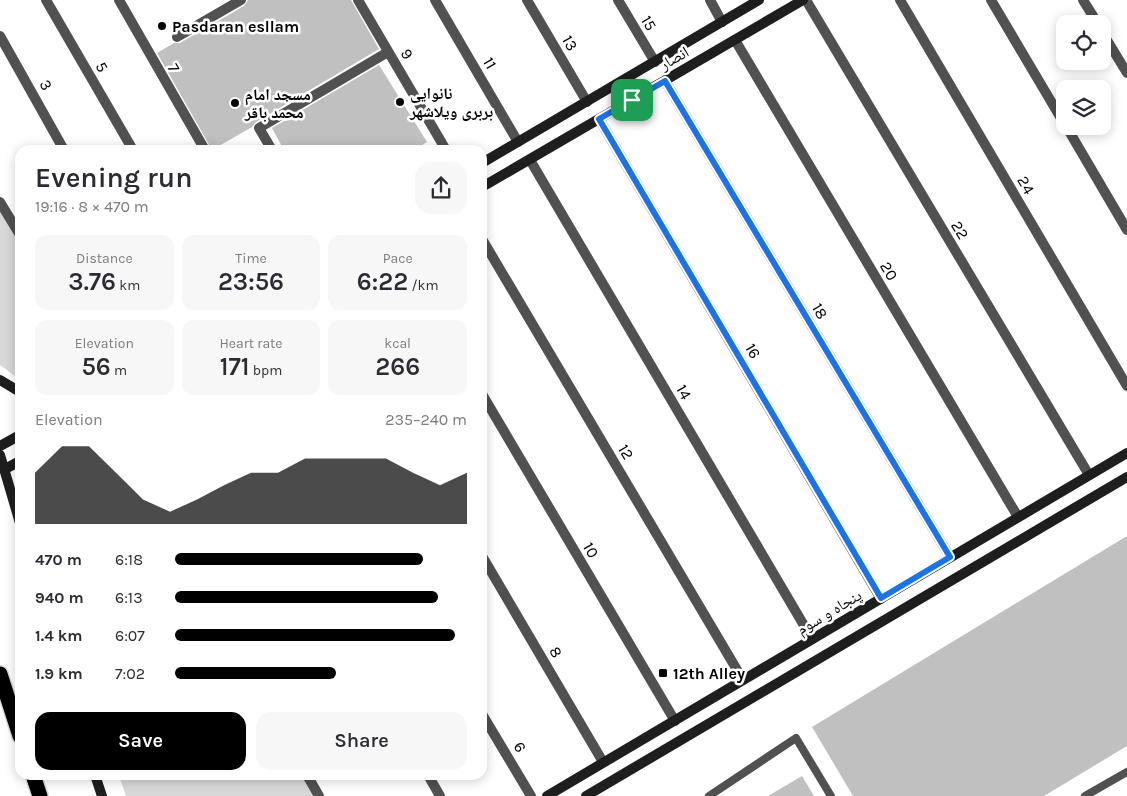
<!DOCTYPE html>
<meta charset="utf-8">
<style>
body{margin:0;font-family:Karla,"Noto Naskh Arabic",sans-serif;background:#f7f7f7;color:#2b2b33;height:100vh;display:flex;flex-direction:column;font-size:19px;white-space:nowrap}
*{box-sizing:border-box;margin:0}
p{font-size:16px;color:#7c7c81}
.icon{flex:none;width:28px;height:28px;fill:none;stroke:currentColor;stroke-width:2;stroke-linecap:round;stroke-linejoin:round}
.map{position:relative;flex:1;overflow:hidden}
.panel{position:absolute;left:15px;top:145px;width:472px;height:635px;display:flex;flex-direction:column;background:#fff;border-radius:15px;box-shadow:0 2px 12px #0003}
.panel>*{flex:none}
.fabs{position:absolute;left:1056px;top:15px;display:grid;gap:10px}
.fabs a{display:grid;place-items:center;width:55px;height:55px;border-radius:10px;background:#fff;box-shadow:0 2px 12px #0003;font-size:25px}
.pin{position:absolute;display:grid;place-items:center;width:42px;height:42px;color:#fff;margin:-21px;border-radius:10px;box-shadow:0 2px 8px #0006}
.round{display:grid;place-items:center;flex:none;width:52px;height:52px;border-radius:15px;background:#f7f7f7}
.head{display:flex;align-items:center;justify-content:space-between;height:85px;padding:0 20px}
h1{font-size:28px;font-weight:600;line-height:38px}
.metrics{display:grid;grid-template-columns:repeat(3,1fr);gap:8px;height:85px;padding:5px 20px}
.metrics div{display:grid;align-content:center;border-radius:12px;background:#f7f7f7;text-align:center}
.metrics b{font-size:25px;font-weight:600}
.metrics small{font-size:14px;font-weight:400}
.metrics p{font-size:14px}
.chart{height:140px;padding:10px 20px}
.chart p{display:flex;justify-content:space-between}
.chart svg{width:100%;height:90px;margin-top:5px;fill:#000;opacity:.7}
.cta{display:flex;gap:10px;margin-top:auto;padding:10px 20px}
.cta a{flex:1;height:58px;border-radius:15px;background:#000;color:#fff;font-size:20px;font-weight:600;line-height:58px;text-align:center}
.cta a+a{background:#f7f7f7;color:#2b2b33}
ul{padding:0 20px;list-style:none;font-size:16px}
li{display:grid;grid-template-columns:80px 60px 1fr;align-items:center;height:38px}
li i{height:12px;border-radius:6px;background:#000}
.map>svg:first-child{display:block}
.green{fill:#d8d8d8}
.building{fill:#c0c0c0}
.lines{fill:none;stroke-linecap:round;stroke-linejoin:round}
.highway-casing{stroke:#dbdbdb;stroke-width:18}
.lane{stroke:#515151;stroke-width:8}
.street{stroke:#515151;stroke-width:10}
.secondary{stroke:#1e1e1e;stroke-width:10}
.highway{stroke:#000;stroke-width:15}
.route-casing{stroke:#fff;stroke-width:10}
.route{stroke:#1a73e8;stroke-width:6}
.poi-dot{fill:#000;stroke:#fff;stroke-width:2}
.labels{text-anchor:middle;dominant-baseline:central;stroke-width:5;stroke-linejoin:round;paint-order:stroke}
.street-label{font-size:16px;fill:#000;stroke:#fff}
.poi-label{font-size:16px;font-weight:bold;fill:#000;stroke:#fff;text-anchor:start}
</style>
<div class="map">
<svg width="1127" height="796" viewBox="0 0 1127 796">
<rect width="100%" height="100%" fill="#fff"/>
<!-- green -->
<g class="green">
<path d="M 0,207 L 20,240 L 20,380 L 0,365 Z"/>
<path d="M 119,775 L 312,775 L 321,796 L 126,796 Z"/>
</g>
<!-- building -->
<g class="building">
<path d="M 248,0 L 351,0 L 379,49 L 256,122 L 252,127 L 212,150 L 157,53 L 174,43 L 180,43 L 244,6 Z"/>
<path d="M 379,65 L 427,142 L 414,150 L 284,150 L 272,128 Z"/>
<path d="M 1127,536 L 1127,746 L 1044,796 L 853,796 L 812,727 Z"/>
<path d="M 802,776 L 814,796 L 768,796 Z"/>
</g>
<g class="lines">
<defs>
<g id="highway">
<path d="M 0,674 L 20,736"/>
<path d="M 33,775 L 40,796"/>
</g>
</defs>
<!-- highway casing -->
<use href="#highway" class="highway-casing"/>
<!-- lane -->
<g class="lane">
<path d="M 709,796 L 796,738 L 831,796"/>
<path d="M 1085,796 L 1127,772"/>
</g>
<!-- street -->
<g class="street">
<path d="M 46,0 L 133,150"/>
<path d="M 119,0 L 205,150"/>
<path d="M 358,0 L 446,150"/>
<path d="M 435,0 L 518,142"/>
<path d="M 527,0 L 587,102"/>
<path d="M 618,0 L 655,62"/>
<path d="M 710,0 L 722,22"/>
<path d="M 806,0 L 1089,475"/>
<path d="M 900,0 L 1127,386"/>
<path d="M 991,0 L 1065,125"/>
<path d="M 1083,0 L 1098,24"/>
<path d="M 1102,32 L 1127,73"/>
<path d="M 0,36 L 64,150"/>
<path d="M 177,37 L 241,0"/>
<path d="M 735,40 L 1018,517"/>
<path d="M 665,81 L 950,557"/>
<path d="M 599,119 L 881,599"/>
<path d="M 1066,126 L 1127,230"/>
<path d="M 272,150 L 259,128 L 388,52"/>
<path d="M 530,160 L 812,639"/>
<path d="M 0,202 L 20,235"/>
<path d="M 482,239 L 743,680"/>
<path d="M 482,394 L 675,721"/>
<path d="M 482,556 L 603,762"/>
<path d="M 482,714 L 531,796"/>
<path d="M 307,775 L 319,796"/>
<path d="M 428,775 L 440,796"/>
</g>
<!-- secondary -->
<g class="secondary">
<path d="M 482,163 L 759,0"/>
<path d="M 482,187 L 803,0"/>
<path d="M 0,380 L 20,392"/>
<path d="M 0,446 L 20,435"/>
<path d="M 0,455 L 20,523"/>
<path d="M 5,469 L 20,461"/>
<path d="M 95,775 L 102,796"/>
<path d="M 547,796 L 1127,453"/>
<path d="M 586,796 L 1127,477"/>
</g>
<!-- highway -->
<use href="#highway" class="highway"/>
</g>
<g class="lines">
<defs>
<path id="route" d="M 665,81 L 950,557 L 881,598 L 599,119 Z"/>
</defs>
<!-- route casing -->
<use href="#route" class="route-casing"/>
<!-- route -->
<use href="#route" class="route"/>
</g>
<!-- markers -->
<g class="poi-dot">
<circle cx="162" cy="26" r="5"/>
<circle cx="400" cy="102" r="5"/>
<circle cx="235" cy="103" r="5"/>
<rect x="658" y="668" width="10" height="10" rx="2.5"/>
</g>
<g class="labels">
<!-- street labels -->
<g class="street-label">
<text transform="translate(649 23) rotate(59)">15</text>
<text transform="translate(570 43) rotate(60)">13</text>
<text transform="translate(407 54) rotate(59)">9</text>
<text transform="translate(674 58) rotate(-30)">انصار</text>
<text transform="translate(490 63) rotate(60)">11</text>
<text transform="translate(102 67) rotate(60)">5</text>
<text transform="translate(174 68) rotate(60)">7</text>
<text transform="translate(46 85) rotate(61)">3</text>
<text transform="translate(1026 185) rotate(60)">24</text>
<text transform="translate(960 230) rotate(59)">22</text>
<text transform="translate(889 271) rotate(59)">20</text>
<text transform="translate(820 311) rotate(59)">18</text>
<text transform="translate(753 351) rotate(60)">16</text>
<text transform="translate(684 392) rotate(60)">14</text>
<text transform="translate(626 452) rotate(59)">12</text>
<text transform="translate(591 550) rotate(60)">10</text>
<text transform="translate(829 612) rotate(-31)">پنجاه و سوم</text>
<text transform="translate(556 652) rotate(60)">8</text>
<text transform="translate(520 747) rotate(60)">6</text>
</g>
<!-- poi labels -->
<g class="poi-label">
<text x="172" y="26">Pasdaran esllam</text>
<text x="410" y="93">نانوایی<tspan x="410" dy="18">بربری ویلاشهر</tspan></text>
<text x="245" y="94">مسجد امام<tspan x="245" dy="18">محمد باقر</tspan></text>
<text x="673" y="673">12th Alley</text>
</g>
</g>
</svg>
<div class="fabs">
<a><svg class="icon" aria-label="locate" viewBox="0 0 24 24"><circle cx="12" cy="12" r="6"/><path d="M12 2v4M12 18v4M2 12h4M18 12h4"/></svg></a>
<a><svg class="icon" aria-label="layers" viewBox="0 0 24 24"><path d="M12 4l9 5-9 5-9-5zM3 14l9 5 9-5"/></svg></a>
</div>
<div class="pin" style="left:632px;top:100px;background:#1e9e55"><svg class="icon" aria-label="arrive" viewBox="0 0 24 24"><path d="M6 21V4h12l-3 4 3 4H6"/></svg></div>
<section class="panel">
<div class="head"><div><h1>Evening run</h1><p>19:16 · 8 × 470 m</p></div><a class="round"><svg class="icon" aria-label="share" viewBox="0 0 24 24"><path d="M12 15V3M7 8l5-5 5 5M5 13v7h14v-7"/></svg></a></div>
<div class="metrics">
<div><p>Distance</p><b>3.76<small> km</small></b></div>
<div><p>Time</p><b>23:56</b></div>
<div><p>Pace</p><b>6:22<small> /km</small></b></div>
</div>
<div class="metrics">
<div><p>Elevation</p><b>56<small> m</small></b></div>
<div><p>Heart rate</p><b>171<small> bpm</small></b></div>
<div><p>kcal</p><b>266</b></div>
</div>
<div class="chart"><p><span>Elevation</span>235–240 m</p>
<svg viewBox="0 0 160 44" preserveAspectRatio="none"><path d="M0 44V19L10 6L20 6L30 19L40 32L50 38L60 32L70 25L80 19L90 19L100 12L110 12L120 12L130 12L140 19L150 25L160 19V44z"/></svg>
</div>
<ul>
<li><b>470 m</b>6:18<i style="width:85%"></i></li>
<li><b>940 m</b>6:13<i style="width:90%"></i></li>
<li><b>1.4 km</b>6:07<i style="width:96%"></i></li>
<li><b>1.9 km</b>7:02<i style="width:55%"></i></li>
</ul>
<div class="cta"><a>Save</a><a>Share</a></div>
</section>
</div>
